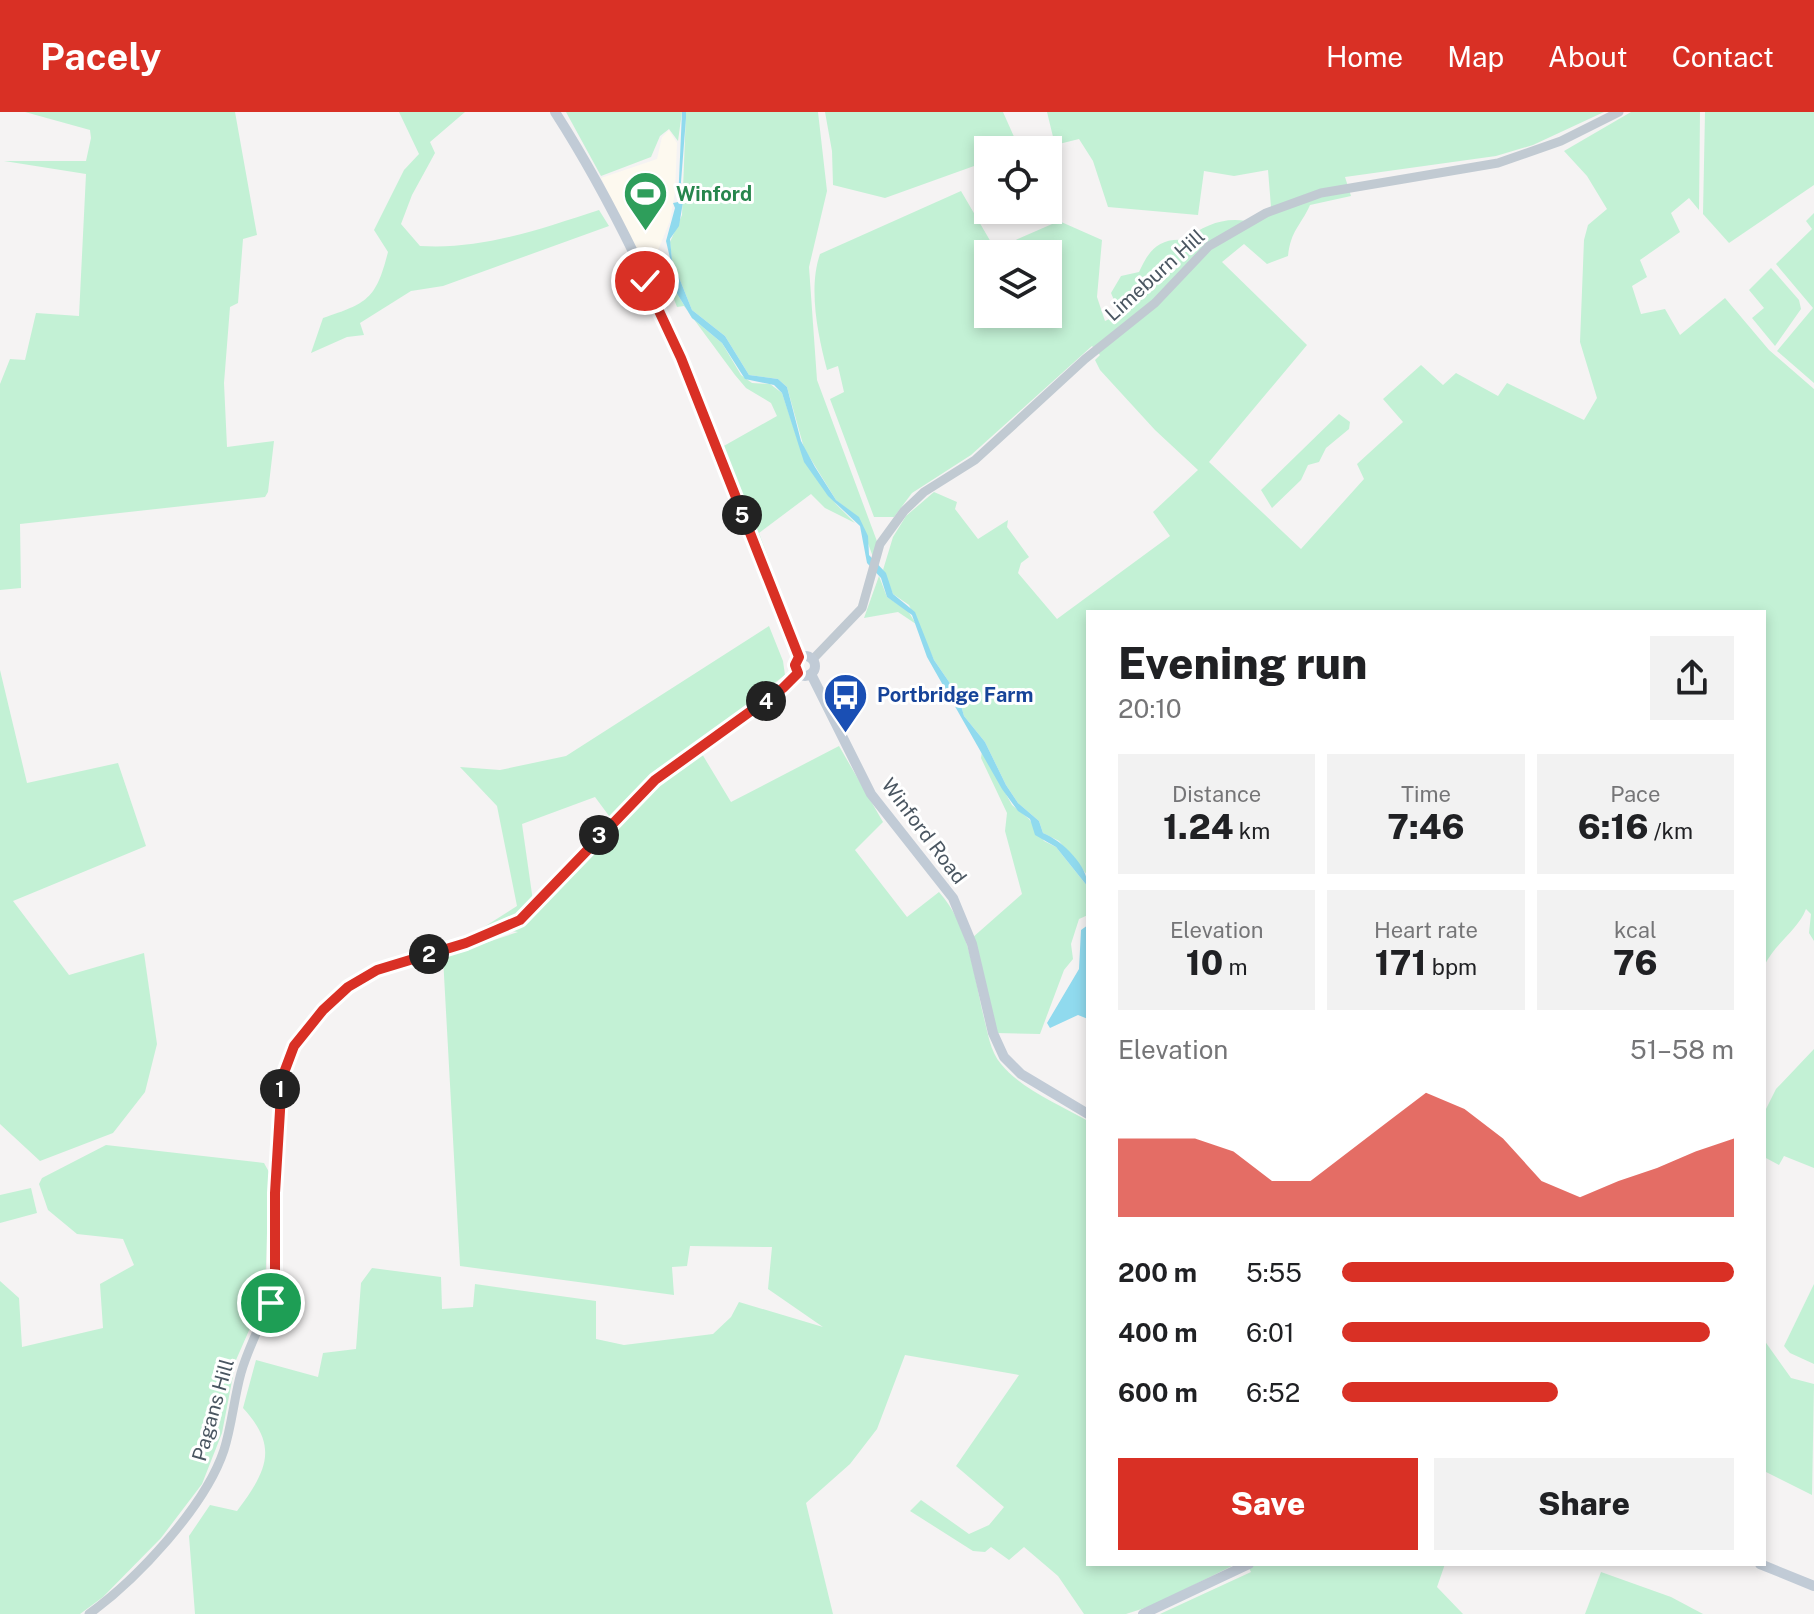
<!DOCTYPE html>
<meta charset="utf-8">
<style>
body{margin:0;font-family:"Public Sans",sans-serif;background:#f2f2f2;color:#202124;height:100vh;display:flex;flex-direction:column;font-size:30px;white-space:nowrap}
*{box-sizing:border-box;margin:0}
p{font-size:26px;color:#757577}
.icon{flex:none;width:44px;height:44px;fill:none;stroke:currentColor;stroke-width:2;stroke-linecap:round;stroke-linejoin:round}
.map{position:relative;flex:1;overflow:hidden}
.drawer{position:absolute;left:1086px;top:498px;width:680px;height:956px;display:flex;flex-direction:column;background:#fff;border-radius:0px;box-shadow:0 4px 12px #0003}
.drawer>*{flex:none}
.controls{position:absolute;left:974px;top:24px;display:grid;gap:16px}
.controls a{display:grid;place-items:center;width:88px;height:88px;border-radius:0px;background:#fff;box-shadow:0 4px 12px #0003;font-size:40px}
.pin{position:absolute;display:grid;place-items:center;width:68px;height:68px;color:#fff;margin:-34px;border:4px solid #fff;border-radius:50%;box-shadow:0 2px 8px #0007}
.km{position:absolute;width:40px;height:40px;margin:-20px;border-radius:50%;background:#222;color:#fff;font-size:22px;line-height:40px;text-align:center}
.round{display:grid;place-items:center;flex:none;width:84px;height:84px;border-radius:0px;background:#f2f2f2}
.headline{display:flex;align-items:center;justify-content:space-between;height:136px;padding:0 32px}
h1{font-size:44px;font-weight:800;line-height:60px}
.stats{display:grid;grid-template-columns:repeat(3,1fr);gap:12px;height:136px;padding:8px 32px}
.stats div{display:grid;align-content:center;border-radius:0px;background:#f2f2f2;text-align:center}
.stats b{font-size:34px;font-weight:800}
.stats small{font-size:22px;font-weight:400}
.stats p{font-size:22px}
.chart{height:224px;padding:16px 32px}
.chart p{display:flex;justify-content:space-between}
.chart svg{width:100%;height:144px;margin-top:8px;fill:#d93025;opacity:.7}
.cta{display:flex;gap:16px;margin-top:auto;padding:16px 32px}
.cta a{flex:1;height:92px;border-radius:0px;background:#d93025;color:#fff;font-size:32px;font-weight:800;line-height:92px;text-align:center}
.cta a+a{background:#f2f2f2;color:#202124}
ul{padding:0 32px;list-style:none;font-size:26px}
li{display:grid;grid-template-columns:128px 96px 1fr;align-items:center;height:60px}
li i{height:20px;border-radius:10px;background:#d93025}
header{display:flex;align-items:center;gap:48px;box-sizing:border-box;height:112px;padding:0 40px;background:#d93025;color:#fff}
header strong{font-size:38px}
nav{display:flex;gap:44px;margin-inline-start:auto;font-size:28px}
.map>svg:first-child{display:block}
.commercial{fill:#fdf9ef}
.green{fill:#c3f1d5;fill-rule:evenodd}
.water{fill:#90daee}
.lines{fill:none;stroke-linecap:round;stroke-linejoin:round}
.tertiary{stroke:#c1cad2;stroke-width:9}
.secondary{stroke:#c1cbd6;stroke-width:10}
.route-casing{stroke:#fff;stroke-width:16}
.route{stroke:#d93025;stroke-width:10}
.labels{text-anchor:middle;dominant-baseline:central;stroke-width:6;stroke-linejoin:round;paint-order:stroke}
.leisure-label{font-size:20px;font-weight:bold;fill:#27864d;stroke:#fff;text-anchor:start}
.street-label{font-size:20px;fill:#4a5661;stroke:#fff}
.transit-label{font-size:20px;font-weight:bold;fill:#164399;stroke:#fff;text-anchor:start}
</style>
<header>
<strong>Pacely</strong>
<nav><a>Home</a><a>Map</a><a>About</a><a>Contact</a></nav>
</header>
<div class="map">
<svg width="1814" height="1502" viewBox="0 0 1814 1502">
<rect width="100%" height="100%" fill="#f5f3f3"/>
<!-- commercial -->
<path class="commercial" d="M 669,18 L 677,31 L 675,80 L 670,109 L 648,163 L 601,66 L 657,47 L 662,25 Z"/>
<!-- green -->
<g class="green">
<path d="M 25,0 L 235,0 L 257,123 L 243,127 L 238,191 L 230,195 L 224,271 L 227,335 L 274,329 L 268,380 L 265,385 L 20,412 L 21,476 L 0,478 L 0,272 L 10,247 L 25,248 L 36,201 L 79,204 L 86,62 L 4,49 L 86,49 L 91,26 L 90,18 Z"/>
<path d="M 399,0 L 465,0 L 430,30 L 435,41 L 412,83 L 401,112 L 420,134 C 483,138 540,117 599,98 L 609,114 L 443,174 L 411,179 L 360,211 L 364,223 L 347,225 L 311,241 L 323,206 C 368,191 376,187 388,140 L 374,118 L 404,58 L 419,42 Z"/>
<path d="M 566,0 L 682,0 L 678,29 L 669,17 L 660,24 L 651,45 L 601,64 Z"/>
<path d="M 686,0 L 818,0 L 827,79 L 809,155 L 817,268 L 878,432 L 874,448 L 859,406 L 836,388 L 804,336 L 787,275 L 778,267 L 749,263 L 725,224 L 692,198 L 672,148 L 670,130 L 682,103 Z"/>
<path d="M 825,0 L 1003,0 L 1019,36 L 988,38 L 988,49 L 885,86 L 833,73 L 832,39 Z"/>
<path d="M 1047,0 L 1604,0 L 1533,33 L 1496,44 L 1345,65 L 1351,84 L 1310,93 C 1300,115 1291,118 1288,144 L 1267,152 L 1244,132 L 1222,150 L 1307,233 L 1209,350 L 1301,437 L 1364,367 L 1357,352 L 1403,310 L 1383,287 L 1421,253 L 1443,273 L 1456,261 L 1498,284 L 1507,271 L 1584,308 L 1597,286 L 1580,230 L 1584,128 L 1588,113 L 1607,97 L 1587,64 L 1564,39 L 1631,0 L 1700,0 L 1699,98 L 1689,86 L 1671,101 L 1680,120 L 1640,148 L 1647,165 L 1632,174 L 1641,202 L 1665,197 L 1680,223 L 1725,186 L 1769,238 L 1814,277 L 1814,829 L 1809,821 L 1811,802 L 1806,797 C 1798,818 1776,830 1764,854 L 1764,500 L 1088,500 L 1088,764 L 1059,729 L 1043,721 L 1039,709 L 1018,691 L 1006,673 L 985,630 L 964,604 L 958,583 L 934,548 L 909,493 L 893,482 L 883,458 L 893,425 L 906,404 L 934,380 L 957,390 L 955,397 L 978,427 L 1008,408 L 1007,415 L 1029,445 L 1021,451 L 1018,461 L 1057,507 L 1170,424 L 1153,400 L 1198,358 L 1155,318 L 1100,258 L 1095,248 L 1100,243 L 1092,234 L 971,343 L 912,381 L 894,405 L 874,405 L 830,287 L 844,280 L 838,254 L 827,258 C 818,223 808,177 820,142 L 961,79 L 995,137 L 1059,109 L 1102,128 L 1097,185 L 1105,209 L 1120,202 L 1111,181 L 1121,164 L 1139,160 C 1149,138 1159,126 1184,128 C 1207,111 1228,103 1256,111 L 1271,95 L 1268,58 L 1234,64 L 1204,59 L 1198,103 L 1108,95 L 1093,49 L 1079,27 L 1055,33 ZM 988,142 L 1048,142 L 1048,202 L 988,202 Z"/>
<path d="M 1705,0 L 1814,0 L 1814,73 L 1729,131 L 1703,102 Z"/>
<path d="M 1814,101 L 1814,271 L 1777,239 L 1813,196 L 1776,152 L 1812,117 L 1806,109 Z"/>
<path d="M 659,140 L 676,180 L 692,206 L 722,231 L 741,263 L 752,271 L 770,272 L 782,281 L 805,350 L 836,392 L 855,411 L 825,396 L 811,382 L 759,421 L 770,450 L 766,450 L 722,335 L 777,304 L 771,291 L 746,276 L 735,263 L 684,194 L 677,195 L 656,141 Z"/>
<path d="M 1771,156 L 1799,188 L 1801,197 L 1775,234 L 1752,206 L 1764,196 L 1749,178 Z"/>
<path d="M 1339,302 L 1350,310 L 1349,317 L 1326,336 L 1319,350 L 1308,353 L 1301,368 L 1272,396 L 1261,378 Z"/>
<path d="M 879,464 L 887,485 L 908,499 L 916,512 L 898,500 L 864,506 Z"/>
<path d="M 769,514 L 783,549 L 785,563 L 696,632 L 731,690 L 839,634 L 883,710 L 855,738 L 907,805 L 939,780 C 969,813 974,864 984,906 C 988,921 990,939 1001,952 C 1021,977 1060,993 1088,1009 L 1088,1452 L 1236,1452 L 1154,1493 L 1126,1502 L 1084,1502 L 1058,1464 L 1024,1435 L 1009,1448 L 991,1435 L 985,1440 L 973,1439 L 910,1399 L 921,1388 L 969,1422 L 989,1413 L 1004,1395 L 956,1354 L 1019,1263 L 905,1243 L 877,1317 L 850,1352 L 806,1391 L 833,1502 L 195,1502 L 189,1424 L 210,1393 L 237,1399 C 267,1359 279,1335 243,1296 L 256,1248 L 318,1265 L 323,1241 L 356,1237 L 361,1171 L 372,1156 L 441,1165 L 442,1197 L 473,1195 L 475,1172 L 596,1189 L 596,1227 L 624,1233 L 713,1222 L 731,1205 L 739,1190 L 823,1215 L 768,1177 L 772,1135 L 690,1134 L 687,1154 L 672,1155 L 674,1183 L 460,1154 L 443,845 L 518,820 L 484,815 L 517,794 L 497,694 L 460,655 L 500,658 L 566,644 ZM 595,685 L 615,712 L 538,800 L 533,789 L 522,712 Z"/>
<path d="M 0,558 L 27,671 L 118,651 L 146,734 L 13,789 L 69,863 L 144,841 L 157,932 L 145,980 L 113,1021 L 40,1049 L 0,1012 Z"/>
<path d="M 982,639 L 1012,693 L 1029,707 L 1044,729 L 1056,735 L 1088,775 L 1088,803 L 1079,807 L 1071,832 L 1073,847 L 1064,858 L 1040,922 L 996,921 L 972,826 L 1022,782 L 1005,719 L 1007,701 L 981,646 Z"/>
<path d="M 1814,937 L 1814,1056 L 1784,1044 L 1779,1053 L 1764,1045 L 1764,1001 L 1776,977 Z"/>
<path d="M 106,1033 L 264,1051 L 269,1060 L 265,1182 L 236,1248 L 222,1321 L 202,1372 L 161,1426 L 103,1485 L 80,1502 L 0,1502 L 0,1169 L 19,1186 L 22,1235 L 103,1216 L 100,1172 L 134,1153 L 123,1127 L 77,1122 L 48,1098 L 39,1072 L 42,1066 Z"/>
<path d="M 31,1076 L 37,1101 L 0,1111 L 0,1083 Z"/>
<path d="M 1814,1172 L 1814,1252 L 1790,1241 L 1784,1234 Z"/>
<path d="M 1764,1228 L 1791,1266 L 1814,1272 L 1812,1383 L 1764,1359 Z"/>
<path d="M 1247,1452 L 1445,1452 L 1437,1475 L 1463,1502 L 1160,1502 L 1251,1460 Z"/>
<path d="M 1601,1460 L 1671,1485 L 1703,1502 L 1585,1502 Z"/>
</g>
<!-- water -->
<g class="water">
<path d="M 682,0 L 686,0 L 686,6 L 681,70 L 683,90 L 679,114 L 670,127 L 672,148 L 692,198 L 725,224 L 749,263 L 778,267 L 787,275 L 801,329 L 815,355 L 836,388 L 859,405 L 868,424 L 869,443 L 886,461 L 893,482 L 915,500 L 934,548 L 958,583 L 964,604 L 985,630 L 1006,673 L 1018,691 L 1039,709 L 1043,721 C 1063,729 1088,754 1088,775 L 1056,735 L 1035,723 L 1030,707 L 1018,699 L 1002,677 L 961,605 L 927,545 L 912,503 L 887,485 L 881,466 L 867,451 L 860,414 L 828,384 L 804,350 L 782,281 L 774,273 L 745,267 L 722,231 L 692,206 L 676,180 L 659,140 L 678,180 L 666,129 L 675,96 L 673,91 L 678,90 Z"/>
<path d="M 1088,813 L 1088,907 L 1078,903 L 1050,916 L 1047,911 L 1079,857 L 1081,818 Z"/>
</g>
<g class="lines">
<!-- tertiary -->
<g class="tertiary">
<path d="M 813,547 L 862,496 L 880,432 L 904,399 L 924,380 L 975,348 L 1085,247 L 1155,191 L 1209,134 L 1266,101 L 1321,81 L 1498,51 L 1561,29 L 1619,0"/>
<path d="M 89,1502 C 137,1467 205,1395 224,1338 C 232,1313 234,1286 241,1261 C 250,1229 268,1202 275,1169 L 275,1081 L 282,966 L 294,934 L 322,899 L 348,875 L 377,858 L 466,831 L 520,808 L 655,668 L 783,576 L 798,561"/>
</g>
<!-- secondary -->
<g class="secondary">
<path d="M 555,0 C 663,168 726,362 799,545"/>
<circle cx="805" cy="554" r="10"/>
<path d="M 811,562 L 871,682 L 953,786 L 972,832 L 993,921 L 1004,945 L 1021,962 L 1088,1002"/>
<path d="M 1760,1452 L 1814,1474"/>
<path d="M 1143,1502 L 1249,1452"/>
</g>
</g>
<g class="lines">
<defs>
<path id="route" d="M 271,1191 L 275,1169 L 275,1081 L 282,966 L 294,934 L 323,898 L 348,875 L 377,858 L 466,831 L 520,808 L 655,668 L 783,576 L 798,561 L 795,553 L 799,545 L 681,246 L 645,169"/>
</defs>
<!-- route casing -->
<use href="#route" class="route-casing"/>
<!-- route -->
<use href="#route" class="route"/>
</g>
<!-- icons -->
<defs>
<symbol id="stadium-pin" viewBox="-11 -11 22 30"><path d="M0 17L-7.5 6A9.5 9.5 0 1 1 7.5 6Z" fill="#2e9e5b" stroke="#fff"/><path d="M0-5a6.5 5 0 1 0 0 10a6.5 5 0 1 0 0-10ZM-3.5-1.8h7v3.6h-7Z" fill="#fff"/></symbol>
<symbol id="bus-pin" viewBox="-11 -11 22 30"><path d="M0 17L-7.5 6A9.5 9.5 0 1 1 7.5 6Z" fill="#1a4fb4" stroke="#fff"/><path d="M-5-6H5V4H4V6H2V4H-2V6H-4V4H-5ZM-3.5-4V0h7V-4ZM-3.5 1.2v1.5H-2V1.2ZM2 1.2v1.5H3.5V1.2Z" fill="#fff"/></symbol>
</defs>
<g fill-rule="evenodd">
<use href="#stadium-pin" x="620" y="56" width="51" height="69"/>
<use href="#bus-pin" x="820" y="558" width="51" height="69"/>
</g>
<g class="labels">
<!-- leisure labels -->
<g class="leisure-label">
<text x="676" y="82">Winford</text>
</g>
<!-- street labels -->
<g class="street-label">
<text transform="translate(1155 163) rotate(-42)">Limeburn Hill</text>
<text transform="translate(924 719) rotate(53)">Winford Road</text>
<text transform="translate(213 1298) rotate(-74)">Pagans Hill</text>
</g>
<!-- transit labels -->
<g class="transit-label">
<text x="877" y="583">Portbridge Farm</text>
</g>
</g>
</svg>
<div class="controls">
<a><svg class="icon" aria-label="locate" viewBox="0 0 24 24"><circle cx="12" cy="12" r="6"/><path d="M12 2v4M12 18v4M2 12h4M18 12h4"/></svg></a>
<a><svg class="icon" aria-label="layers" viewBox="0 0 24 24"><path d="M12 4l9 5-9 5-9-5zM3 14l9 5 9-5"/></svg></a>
</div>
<div class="pin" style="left:271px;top:1191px;background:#1e9e55"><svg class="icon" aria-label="arrive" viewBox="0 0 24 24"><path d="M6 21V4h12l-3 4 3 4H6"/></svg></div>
<div class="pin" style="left:645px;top:169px;background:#d93025"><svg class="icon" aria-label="check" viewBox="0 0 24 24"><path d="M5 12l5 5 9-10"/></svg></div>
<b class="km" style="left:280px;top:977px">1</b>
<b class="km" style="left:429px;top:842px">2</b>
<b class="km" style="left:599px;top:723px">3</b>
<b class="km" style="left:766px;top:589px">4</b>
<b class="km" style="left:742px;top:403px">5</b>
<section class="drawer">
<div class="headline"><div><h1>Evening run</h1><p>20:10</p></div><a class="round"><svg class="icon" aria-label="share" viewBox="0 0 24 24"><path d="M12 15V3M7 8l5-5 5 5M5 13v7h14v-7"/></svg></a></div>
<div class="stats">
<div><p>Distance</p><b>1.24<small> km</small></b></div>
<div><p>Time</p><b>7:46</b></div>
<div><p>Pace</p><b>6:16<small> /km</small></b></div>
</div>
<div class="stats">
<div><p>Elevation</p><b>10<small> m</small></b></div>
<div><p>Heart rate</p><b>171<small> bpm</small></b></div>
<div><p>kcal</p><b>76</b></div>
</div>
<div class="chart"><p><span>Elevation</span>51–58 m</p>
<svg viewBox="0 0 160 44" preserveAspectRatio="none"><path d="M0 44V20L10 20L20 20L30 24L40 33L50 33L60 24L70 15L80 6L90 11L100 20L110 33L120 38L130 33L140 29L150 24L160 20V44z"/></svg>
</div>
<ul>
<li><b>200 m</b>5:55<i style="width:100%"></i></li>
<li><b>400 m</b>6:01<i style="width:94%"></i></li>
<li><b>600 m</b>6:52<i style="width:55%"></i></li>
</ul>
<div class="cta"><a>Save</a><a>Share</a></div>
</section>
</div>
